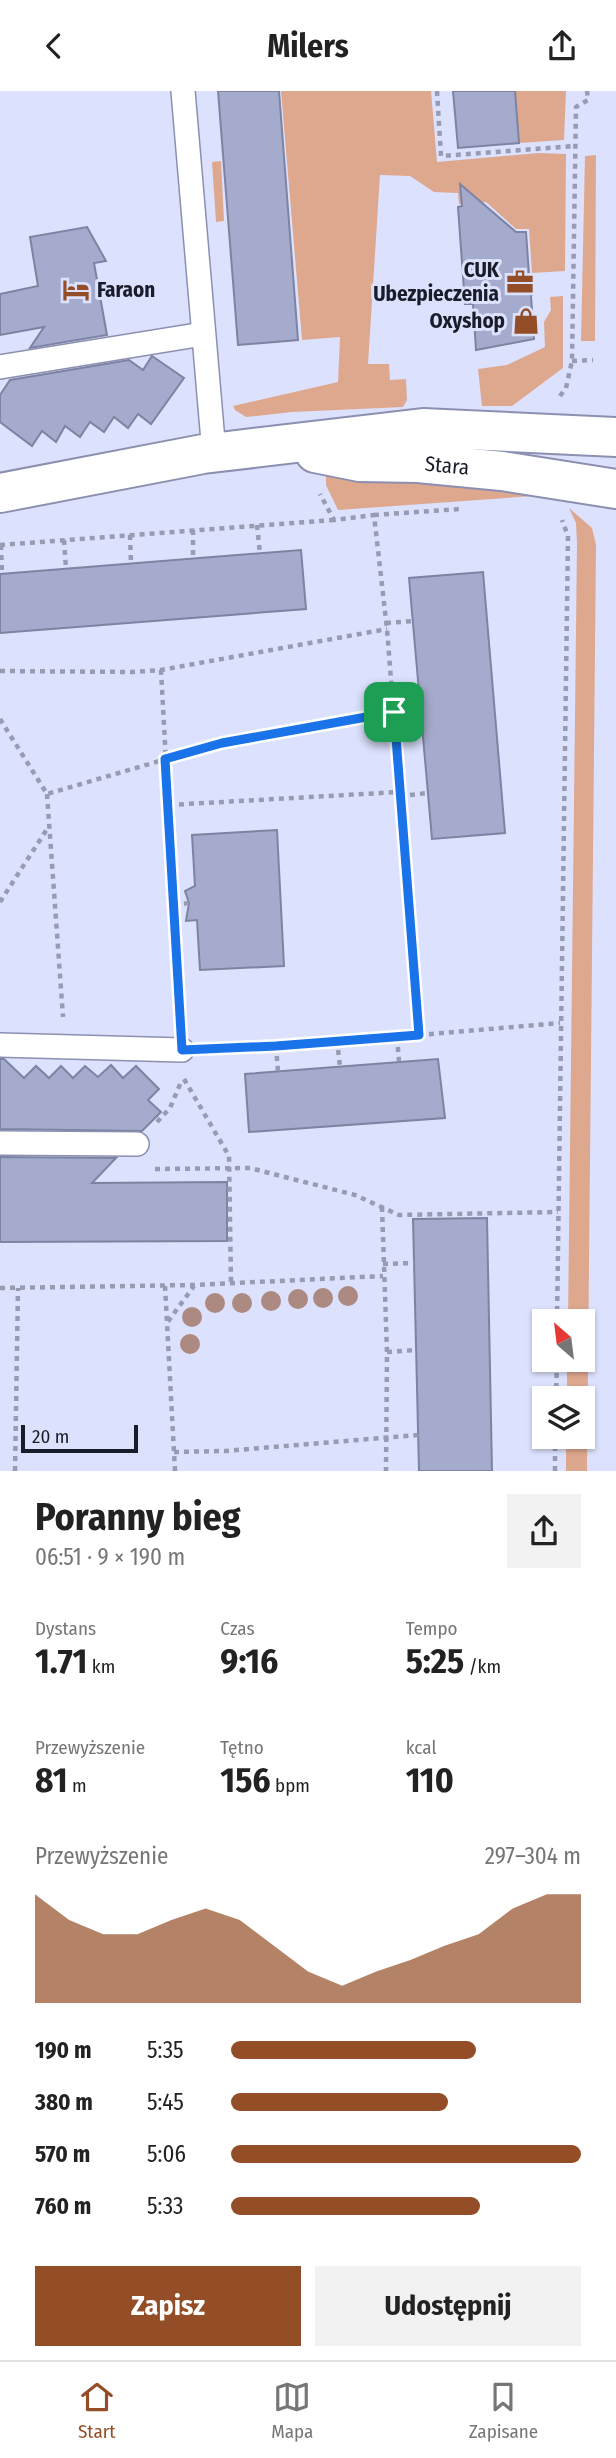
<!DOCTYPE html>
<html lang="pl">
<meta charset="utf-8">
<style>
body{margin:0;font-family:"Fira Sans Condensed",sans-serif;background:#f2f2f2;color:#222;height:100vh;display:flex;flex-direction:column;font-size:26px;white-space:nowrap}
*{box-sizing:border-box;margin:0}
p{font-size:23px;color:#767676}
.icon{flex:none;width:38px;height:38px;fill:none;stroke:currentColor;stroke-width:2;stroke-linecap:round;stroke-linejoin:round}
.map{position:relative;height:1380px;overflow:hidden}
.sheet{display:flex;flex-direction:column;background:#fff;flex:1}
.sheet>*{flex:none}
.needle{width:46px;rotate:332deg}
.tools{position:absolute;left:532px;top:1218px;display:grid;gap:14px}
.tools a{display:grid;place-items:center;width:63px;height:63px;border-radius:0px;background:#fff;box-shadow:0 2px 5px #0004;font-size:35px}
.scale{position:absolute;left:21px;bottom:18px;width:117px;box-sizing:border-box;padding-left:7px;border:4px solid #1a1d29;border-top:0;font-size:19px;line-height:24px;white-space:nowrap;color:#1a1d29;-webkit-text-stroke:5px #dce1fd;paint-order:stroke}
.pin{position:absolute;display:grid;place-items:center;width:60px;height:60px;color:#fff;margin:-30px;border-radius:14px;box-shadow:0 4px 10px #0006}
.round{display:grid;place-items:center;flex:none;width:74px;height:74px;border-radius:0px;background:#f2f2f2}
.summary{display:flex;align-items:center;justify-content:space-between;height:119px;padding:0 35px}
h1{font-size:38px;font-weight:700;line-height:52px}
.stats{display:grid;grid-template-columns:repeat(3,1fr);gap:10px;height:119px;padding:7px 35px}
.stats div{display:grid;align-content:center}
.stats b{font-size:35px;font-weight:700}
.stats small{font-size:19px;font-weight:400}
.stats p{font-size:19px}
.chart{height:196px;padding:14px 35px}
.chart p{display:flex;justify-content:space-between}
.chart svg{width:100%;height:126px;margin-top:7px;fill:#944e27;opacity:.7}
.action{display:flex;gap:14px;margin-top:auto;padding:14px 35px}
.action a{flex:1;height:80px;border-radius:0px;background:#944e27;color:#fff;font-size:28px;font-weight:700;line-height:80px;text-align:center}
.action a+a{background:#f2f2f2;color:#222}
ul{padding:0 35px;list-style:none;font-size:23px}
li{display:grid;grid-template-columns:112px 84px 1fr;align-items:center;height:52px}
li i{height:18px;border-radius:9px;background:#944e27}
header{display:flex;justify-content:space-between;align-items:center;height:91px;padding:0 35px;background:#fff;font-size:32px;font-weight:700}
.tab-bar{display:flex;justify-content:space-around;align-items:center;height:98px;border-top:2px solid #e0e0e0;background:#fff;font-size:19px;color:#767676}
.tab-bar a{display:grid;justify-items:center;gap:4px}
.tab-bar .on{color:#944e27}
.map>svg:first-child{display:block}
.green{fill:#dea88e}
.building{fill:#a5abcc;stroke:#7d83a2;stroke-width:2}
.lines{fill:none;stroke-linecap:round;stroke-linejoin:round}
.lane-casing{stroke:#8b90b0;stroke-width:26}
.street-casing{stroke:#8b90b0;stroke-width:42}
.path{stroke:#989cb2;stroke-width:4.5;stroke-dasharray:5 5;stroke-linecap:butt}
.lane{stroke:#fff;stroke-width:23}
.street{stroke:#fff;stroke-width:38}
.tree{fill:#ac8a82}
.route-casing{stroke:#fff;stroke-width:14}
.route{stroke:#1a73e8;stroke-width:9}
.labels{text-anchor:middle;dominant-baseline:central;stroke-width:6;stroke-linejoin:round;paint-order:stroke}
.poi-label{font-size:21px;font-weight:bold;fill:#1a1d29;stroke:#dce1fd;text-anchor:end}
.street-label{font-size:21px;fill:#1a1d29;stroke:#dce1fd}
</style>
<header><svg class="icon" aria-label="back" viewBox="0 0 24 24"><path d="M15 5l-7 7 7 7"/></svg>Milers<svg class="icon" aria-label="share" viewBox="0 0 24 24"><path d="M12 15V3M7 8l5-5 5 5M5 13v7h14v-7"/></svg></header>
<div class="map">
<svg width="616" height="1380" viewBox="0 0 616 1380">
<rect width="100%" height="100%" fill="#dce1fd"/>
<!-- green -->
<g class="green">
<path d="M 281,0 L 431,0 L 437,71 L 538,62 L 566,63 L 565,180 L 532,182 L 529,138 L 516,138 L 486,111 L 459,113 L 458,102 L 434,101 L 410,85 L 380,84 L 368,273 L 389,273 L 390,289 L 406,288 L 407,309 L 403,316 L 292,321 L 246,326 L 235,319 L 233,315 L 338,291 L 340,246 L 302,249 Z"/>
<path d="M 515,0 L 566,0 L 564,49 L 519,52 Z"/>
<path d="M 596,64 L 595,250 L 581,250 L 585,65 Z"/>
<path d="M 221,70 L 224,130 L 216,131 L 212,71 Z"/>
<path d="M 563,205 L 563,277 L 512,315 L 482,315 L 478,278 L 507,274 L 545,256 L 544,231 L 551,219 L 550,206 Z"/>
<path d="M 326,382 L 476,395 L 533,405 L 338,419 L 326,394 Z"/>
<path d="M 569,417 L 592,437 L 596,454 L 587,1380 L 566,1380 L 566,1346 L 583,1346 L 583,1307 L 567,1307 L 567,1269 L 583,1269 L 583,1230 L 568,1230 L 577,452 L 576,432 Z"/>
</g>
<!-- building -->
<g class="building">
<path d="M 218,0 L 279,0 L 298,249 L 238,254 Z"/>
<path d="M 453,0 L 515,0 L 519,52 L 458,57 Z"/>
<path d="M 460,93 L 516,141 L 526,141 L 529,183 L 533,188 L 534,200 L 531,205 L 534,248 L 476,259 L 473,213 L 465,213 L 458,116 L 462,115 Z"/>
<path d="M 87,136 L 106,170 L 94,172 L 107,244 L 30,257 L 44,236 L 0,244 L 0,203 L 38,195 L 30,146 Z"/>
<path d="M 152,265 L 184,287 L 151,333 L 138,323 L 128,337 L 114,326 L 104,341 L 90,331 L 80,346 L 65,335 L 56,351 L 42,340 L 32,355 L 0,331 L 0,304 L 10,289 L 129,269 L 143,279 Z"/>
<path d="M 301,459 L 306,518 L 0,542 L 0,483 Z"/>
<path d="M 483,481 L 505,742 L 432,748 L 409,487 Z"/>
<path d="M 277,739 L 284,875 L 200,879 L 197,829 L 186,830 L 189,812 L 185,800 L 195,795 L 192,744 Z"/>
<path d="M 0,968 L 4,968 L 24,987 L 36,975 L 49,987 L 61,975 L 73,987 L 85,975 L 98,986 L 111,974 L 123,987 L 136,975 L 159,998 L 148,1009 L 161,1021 L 142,1040 L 0,1038 Z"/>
<path d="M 438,968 L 445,1027 L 249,1041 L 245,983 Z"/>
<path d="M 0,1066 L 116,1067 L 92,1092 L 227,1091 L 227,1150 L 0,1151 Z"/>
<path d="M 487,1127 L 492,1380 L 419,1380 L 413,1128 Z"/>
</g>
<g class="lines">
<defs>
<g id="lane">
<path d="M 183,0 L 214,362"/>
<path d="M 0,276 L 203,243"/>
<path d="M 0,954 L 182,959"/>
<path d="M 0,1052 L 137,1053"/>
</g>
<g id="street">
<path id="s1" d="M 315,362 L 360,371 L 418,372 L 502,380 L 616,398"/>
<path d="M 0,402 L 203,363 L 423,337 L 616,346"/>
</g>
</defs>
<!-- lane casing -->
<use href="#lane" class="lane-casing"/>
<!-- street casing -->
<use href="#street" class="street-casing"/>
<!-- path -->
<g class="path">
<path d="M 437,0 L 441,65 L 575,55"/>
<path d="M 572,270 L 593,269"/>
<path d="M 560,305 L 566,297 L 572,270 L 576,16 L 588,9 L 587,0"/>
<path d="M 374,424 L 460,418"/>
<path d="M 257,434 L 260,463"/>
<path d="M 193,439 L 193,468"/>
<path d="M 130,444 L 131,473"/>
<path d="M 64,449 L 66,478"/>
<path d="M 0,454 L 334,429"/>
<path d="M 1,454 L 2,483"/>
<path d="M 386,532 L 413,530"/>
<path d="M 161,579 L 180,927"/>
<path d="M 0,580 L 133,581 L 161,579 L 387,538"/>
<path d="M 0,628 L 47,703 L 221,652 L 394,621 L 421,619"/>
<path d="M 47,703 L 63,926"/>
<path d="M 400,705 L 428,702"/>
<path d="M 169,714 L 399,701"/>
<path d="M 0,811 L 49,735"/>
<path d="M 174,814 L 189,812"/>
<path d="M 419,944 L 560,932"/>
<path d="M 397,946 L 399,970"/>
<path d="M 337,949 L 340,976"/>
<path d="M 276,955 L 278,981"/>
<path d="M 210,958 L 419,944 L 387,538 L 374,424 L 334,429 L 320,403"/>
<path d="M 184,988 L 229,1065 L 231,1192"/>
<path d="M 157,1031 L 170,1017 L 181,991"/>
<path d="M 155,1078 L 250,1077 L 355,1104 L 399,1124 L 558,1121"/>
<path d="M 382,1116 L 387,1261 L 386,1380"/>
<path d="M 383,1173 L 414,1172"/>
<path d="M 165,1195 L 167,1231"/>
<path d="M 0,1197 L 194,1194 L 383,1185"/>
<path d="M 557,1230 L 568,445 L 562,429"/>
<path d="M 387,1261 L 416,1259"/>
<path d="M 556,1307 L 557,1269"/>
<path d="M 174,1361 L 225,1360 L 418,1344"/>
<path d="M 15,1380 L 18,1197"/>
<path d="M 175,1380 L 167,1232 L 194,1195"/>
<path d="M 555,1380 L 555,1346"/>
</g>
<!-- lane -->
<use href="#lane" class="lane"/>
<!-- street -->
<use href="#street" class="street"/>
</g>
<!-- trees -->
<g class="tree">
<circle cx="348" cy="1205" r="10"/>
<circle cx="323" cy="1207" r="10"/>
<circle cx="298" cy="1208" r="10"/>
<circle cx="271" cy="1210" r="10"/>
<circle cx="215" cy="1212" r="10"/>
<circle cx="242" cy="1212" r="10"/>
<circle cx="192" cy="1226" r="10"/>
<circle cx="190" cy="1253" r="10"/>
</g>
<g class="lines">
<defs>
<path id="route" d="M 394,621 L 419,944 L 276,955 L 182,959 L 165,668 L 222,652 Z"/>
</defs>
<!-- route casing -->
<use href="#route" class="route-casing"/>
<!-- route -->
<use href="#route" class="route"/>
</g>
<!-- icons -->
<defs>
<symbol id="office-bare" viewBox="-9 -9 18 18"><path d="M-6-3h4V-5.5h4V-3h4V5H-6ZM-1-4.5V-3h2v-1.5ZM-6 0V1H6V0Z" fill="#944e27" stroke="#dce1fd" stroke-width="2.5" paint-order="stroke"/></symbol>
<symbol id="hotel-bare" viewBox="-9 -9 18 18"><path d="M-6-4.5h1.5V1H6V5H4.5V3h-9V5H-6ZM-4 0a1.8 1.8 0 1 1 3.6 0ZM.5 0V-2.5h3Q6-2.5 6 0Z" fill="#944e27" stroke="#dce1fd" stroke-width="2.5" paint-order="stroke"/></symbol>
<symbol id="shop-bare" viewBox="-9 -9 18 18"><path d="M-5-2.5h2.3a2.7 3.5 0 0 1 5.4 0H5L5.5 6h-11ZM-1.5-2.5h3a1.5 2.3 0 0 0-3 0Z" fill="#944e27" stroke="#dce1fd" stroke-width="2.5" paint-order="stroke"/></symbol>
</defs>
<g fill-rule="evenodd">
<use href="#office-bare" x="501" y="172" width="38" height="38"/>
<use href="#hotel-bare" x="57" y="180" width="38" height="38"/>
<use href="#shop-bare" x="507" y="211" width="38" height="38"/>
</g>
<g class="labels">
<!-- poi labels -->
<g class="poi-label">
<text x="499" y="179">CUK<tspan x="499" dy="24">Ubezpieczenia</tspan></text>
<text x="97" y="199" text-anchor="start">Faraon</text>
<text x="505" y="230">Oxyshop</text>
</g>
<!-- street labels -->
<g class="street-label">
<text stroke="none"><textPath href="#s1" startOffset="133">Stara</textPath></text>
</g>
</g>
</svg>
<div class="tools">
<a><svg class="needle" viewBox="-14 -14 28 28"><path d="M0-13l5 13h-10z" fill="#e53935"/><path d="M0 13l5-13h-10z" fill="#767676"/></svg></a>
<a><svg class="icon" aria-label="layers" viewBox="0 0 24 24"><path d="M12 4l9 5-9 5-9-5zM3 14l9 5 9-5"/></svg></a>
</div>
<div class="scale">20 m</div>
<div class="pin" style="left:394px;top:621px;background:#1e9e55"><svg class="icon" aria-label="arrive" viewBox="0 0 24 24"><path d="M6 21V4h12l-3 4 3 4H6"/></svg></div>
</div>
<section class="sheet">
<div class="summary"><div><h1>Poranny bieg</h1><p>06:51 · 9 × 190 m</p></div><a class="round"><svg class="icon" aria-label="share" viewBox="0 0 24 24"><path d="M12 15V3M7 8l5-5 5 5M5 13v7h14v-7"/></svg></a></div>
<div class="stats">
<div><p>Dystans</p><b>1.71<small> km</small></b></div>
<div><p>Czas</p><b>9:16</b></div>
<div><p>Tempo</p><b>5:25<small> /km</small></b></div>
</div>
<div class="stats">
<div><p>Przewyższenie</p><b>81<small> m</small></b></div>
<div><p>Tętno</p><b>156<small> bpm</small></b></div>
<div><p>kcal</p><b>110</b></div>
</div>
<div class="chart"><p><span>Przewyższenie</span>297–304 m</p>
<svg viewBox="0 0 160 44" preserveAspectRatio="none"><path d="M0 44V6L10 15L20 20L30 20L40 15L50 11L60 15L70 24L80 33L90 38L100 33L110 29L120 24L130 20L140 11L150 6L160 6V44z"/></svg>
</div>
<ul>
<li><b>190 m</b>5:35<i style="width:70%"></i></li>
<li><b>380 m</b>5:45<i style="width:62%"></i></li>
<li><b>570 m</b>5:06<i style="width:100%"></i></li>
<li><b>760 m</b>5:33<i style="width:71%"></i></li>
</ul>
<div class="action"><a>Zapisz</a><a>Udostępnij</a></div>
</section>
<nav class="tab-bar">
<a class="on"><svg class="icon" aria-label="home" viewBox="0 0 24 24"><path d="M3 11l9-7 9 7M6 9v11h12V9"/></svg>Start</a>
<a><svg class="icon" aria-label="map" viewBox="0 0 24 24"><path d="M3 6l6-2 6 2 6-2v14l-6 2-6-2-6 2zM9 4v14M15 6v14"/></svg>Mapa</a>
<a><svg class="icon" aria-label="saved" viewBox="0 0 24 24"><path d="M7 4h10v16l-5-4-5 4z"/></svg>Zapisane</a>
</nav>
